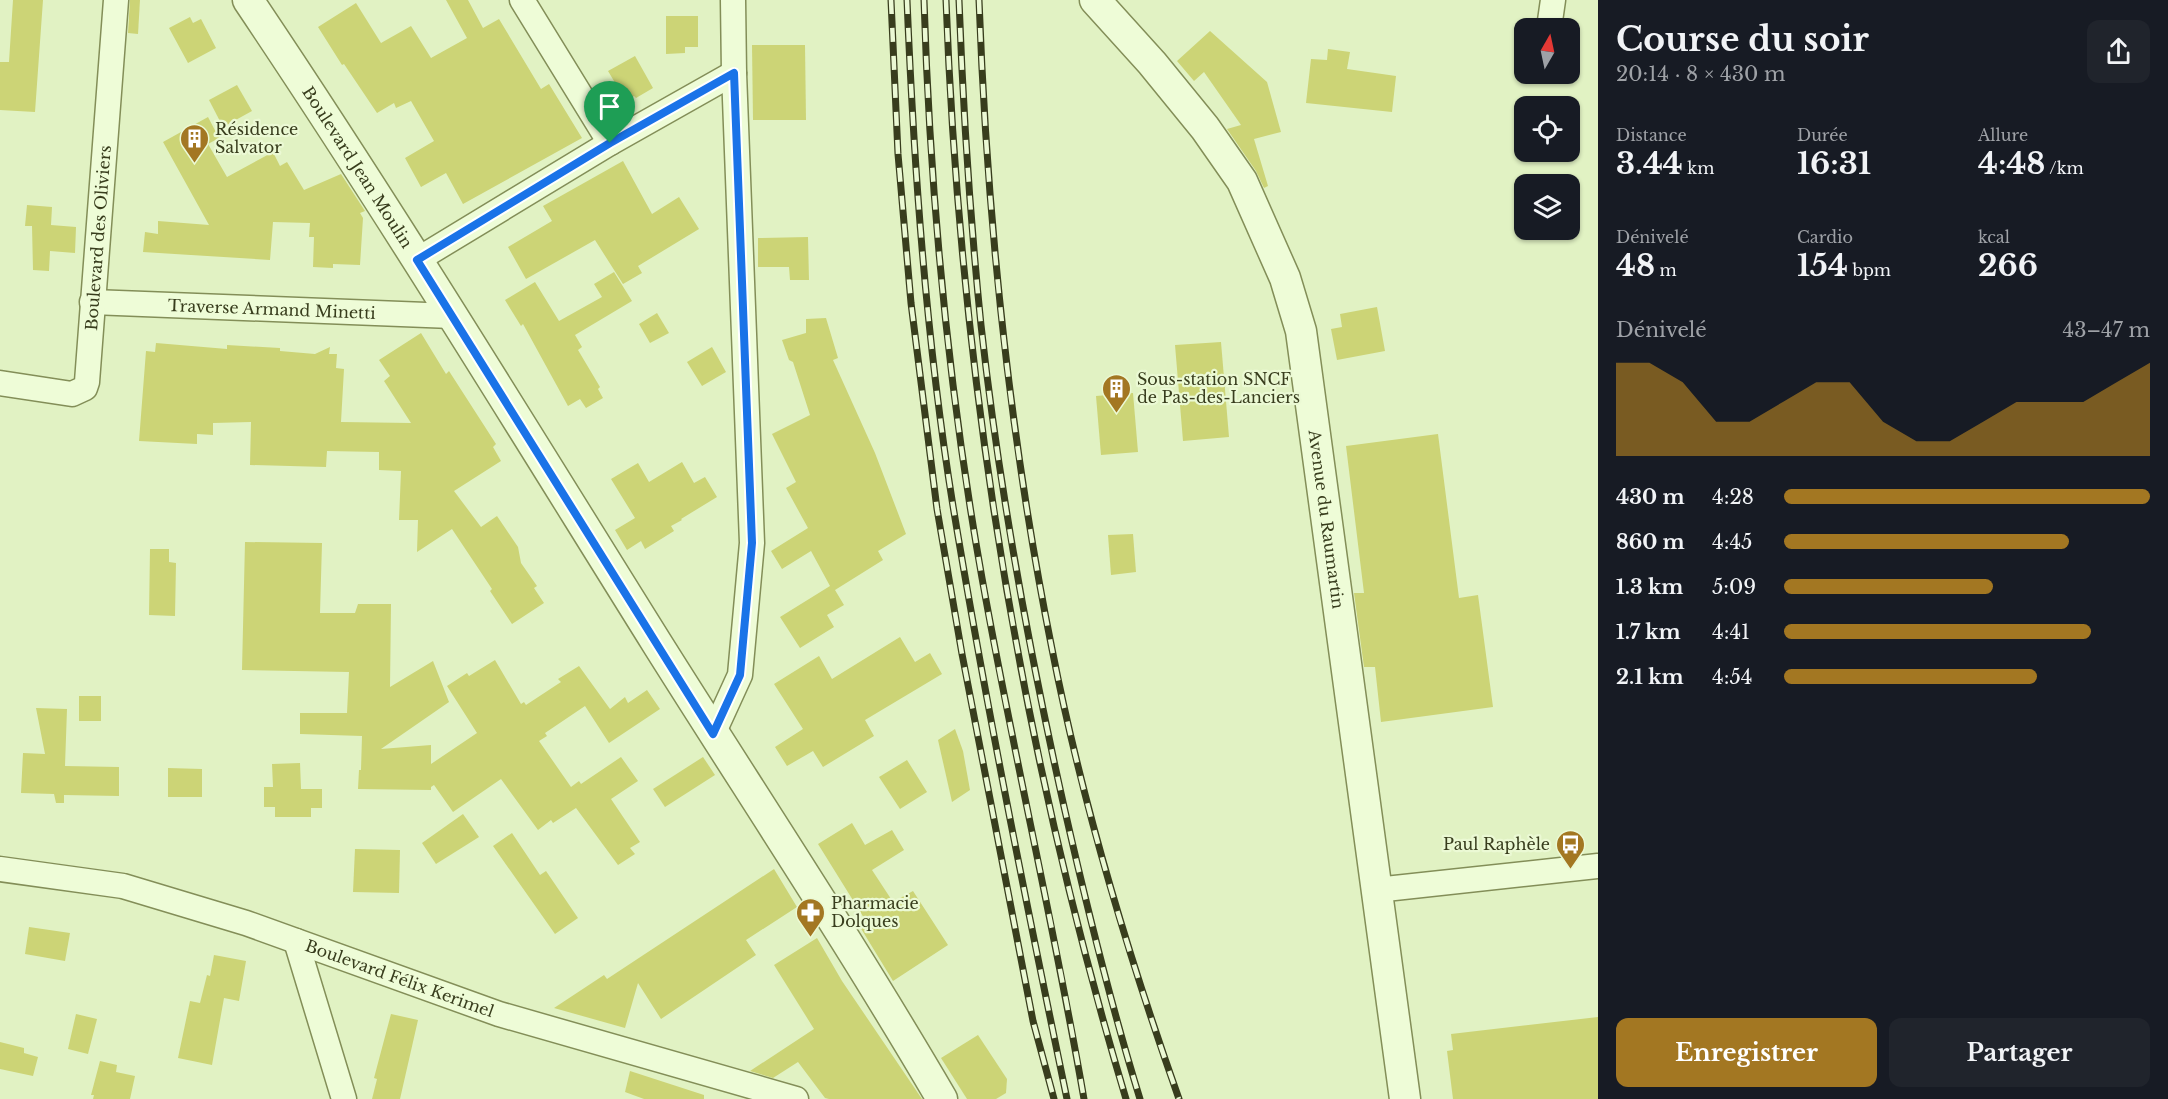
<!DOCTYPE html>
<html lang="fr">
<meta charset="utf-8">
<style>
body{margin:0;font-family:"Libre Baskerville",serif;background:#20242c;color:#f1f3f6;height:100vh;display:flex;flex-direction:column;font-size:22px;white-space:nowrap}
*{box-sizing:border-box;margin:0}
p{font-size:20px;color:#9ea1a6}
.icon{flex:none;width:33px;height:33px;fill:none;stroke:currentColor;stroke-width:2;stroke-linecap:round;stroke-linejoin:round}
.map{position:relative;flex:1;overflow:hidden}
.sheet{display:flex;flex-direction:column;background:#171b24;width:570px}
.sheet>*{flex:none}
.needle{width:39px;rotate:9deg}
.buttons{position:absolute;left:1514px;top:18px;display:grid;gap:12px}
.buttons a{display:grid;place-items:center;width:66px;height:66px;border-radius:12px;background:#171b24;box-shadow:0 2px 4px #0004;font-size:30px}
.pin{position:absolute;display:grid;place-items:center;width:51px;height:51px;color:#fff;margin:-62px -26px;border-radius:50% 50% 50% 0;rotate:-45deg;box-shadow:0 0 6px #0007}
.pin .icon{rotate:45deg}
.round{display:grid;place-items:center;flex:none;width:63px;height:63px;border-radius:12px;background:#20242c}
.head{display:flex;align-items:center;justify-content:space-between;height:102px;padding:0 18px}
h1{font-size:33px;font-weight:700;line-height:45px}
.figures{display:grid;grid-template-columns:repeat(3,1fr);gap:9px;height:102px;padding:6px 18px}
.figures div{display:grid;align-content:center}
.figures b{font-size:30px;font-weight:700}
.figures small{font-size:16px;font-weight:400}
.figures p{font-size:16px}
.chart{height:168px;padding:12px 18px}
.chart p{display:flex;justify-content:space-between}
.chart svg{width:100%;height:108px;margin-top:6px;fill:#a37722;opacity:.7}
.action{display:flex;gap:12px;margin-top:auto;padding:12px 18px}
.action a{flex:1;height:69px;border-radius:12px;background:#a37722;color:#fff;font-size:24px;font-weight:700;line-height:69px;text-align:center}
.action a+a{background:#20242c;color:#f1f3f6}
ul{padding:0 18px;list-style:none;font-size:20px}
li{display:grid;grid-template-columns:96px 72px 1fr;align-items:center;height:45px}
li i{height:15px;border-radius:8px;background:#a37722}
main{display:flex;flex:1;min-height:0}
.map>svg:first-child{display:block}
.building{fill:#ccd476}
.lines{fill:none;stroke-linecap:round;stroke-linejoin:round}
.minor-casing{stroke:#838e58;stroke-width:27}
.tertiary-casing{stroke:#838e58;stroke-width:33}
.minor{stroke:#eefcd7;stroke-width:24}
.tertiary{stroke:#eefcd7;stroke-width:30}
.rail-casing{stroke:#383d1d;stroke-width:7}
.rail{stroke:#ebf9d4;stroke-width:4.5;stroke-dasharray:14;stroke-linecap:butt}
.route-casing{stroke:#fff;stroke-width:12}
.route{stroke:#1a73e8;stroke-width:8}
.labels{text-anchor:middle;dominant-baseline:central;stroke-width:4.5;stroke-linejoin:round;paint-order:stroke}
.poi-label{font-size:16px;fill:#383d1d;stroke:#ebf9d4;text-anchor:start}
.street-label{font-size:16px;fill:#383d1d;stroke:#ebf9d4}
</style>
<main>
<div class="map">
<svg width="1598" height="1099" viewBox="0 0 1598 1099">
<rect width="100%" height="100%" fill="#e1f2c3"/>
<!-- building -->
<g class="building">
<path d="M 13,0 L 43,0 L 35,112 L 0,110 L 0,62 L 9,62 Z"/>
<path d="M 130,0 L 140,0 L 138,34 L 128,33 Z"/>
<path d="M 446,0 L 468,0 L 483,28 L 499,19 L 541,89 L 549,84 L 582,138 L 463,204 L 446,173 L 421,187 L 405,158 L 434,141 L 411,101 L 396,108 L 394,103 L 377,113 L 344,64 L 342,65 L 318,27 L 356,3 L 381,43 L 411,26 L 431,58 L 467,38 Z"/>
<path d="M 666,16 L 698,16 L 698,47 L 685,47 L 685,53 L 666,54 Z"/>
<path d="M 190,17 L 193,23 L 201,19 L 216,48 L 188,63 L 169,28 Z"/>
<path d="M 1210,31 L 1267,82 L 1281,132 L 1254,139 L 1268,186 L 1264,188 L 1256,171 L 1227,129 L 1241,125 L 1204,72 L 1194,81 L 1177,61 Z"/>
<path d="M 752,45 L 805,45 L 806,120 L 753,120 Z"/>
<path d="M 1328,49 L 1350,52 L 1347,69 L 1396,76 L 1392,112 L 1306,103 L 1311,59 L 1327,60 Z"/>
<path d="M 635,56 L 653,88 L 636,98 L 634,96 L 626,101 L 608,71 Z"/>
<path d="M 237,85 L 252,111 L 223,127 L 209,100 Z"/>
<path d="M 208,117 L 219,138 L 208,144 L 227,177 L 273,152 L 280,166 L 287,162 L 304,190 L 341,174 L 365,211 L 360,213 L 363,218 L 360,265 L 333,264 L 333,268 L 313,267 L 314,237 L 309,237 L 310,223 L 273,222 L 270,260 L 143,252 L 145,232 L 158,234 L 158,221 L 209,225 L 163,142 Z"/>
<path d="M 623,161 L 652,214 L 679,197 L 699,229 L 638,266 L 642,273 L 623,284 L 595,240 L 526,279 L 508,247 L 552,221 L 543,206 Z"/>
<path d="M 27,205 L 52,207 L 51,225 L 76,227 L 75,253 L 50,251 L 49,271 L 33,270 L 32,226 L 25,226 Z"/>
<path d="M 808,237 L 809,280 L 790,280 L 789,267 L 758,267 L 758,238 Z"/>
<path d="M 614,272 L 632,301 L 575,335 L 582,347 L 578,350 L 600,387 L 598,389 L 603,398 L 586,408 L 580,399 L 568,406 L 523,324 L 521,326 L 505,300 L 535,282 L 559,321 L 602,297 L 594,284 Z"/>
<path d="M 1377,307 L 1385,351 L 1337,360 L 1331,329 L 1342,327 L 1340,314 Z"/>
<path d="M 657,313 L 669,333 L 650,343 L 639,324 Z"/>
<path d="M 826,318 L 838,358 L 833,360 L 875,453 L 906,534 L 878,551 L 883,560 L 835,590 L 844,605 L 827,615 L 834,627 L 800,648 L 780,617 L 830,586 L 811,551 L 782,569 L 771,551 L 808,528 L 786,488 L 796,482 L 772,434 L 810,415 L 793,362 L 789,360 L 782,340 L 806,333 L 806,319 Z"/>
<path d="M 421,333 L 446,374 L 449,371 L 496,444 L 493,447 L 501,461 L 454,491 L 481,527 L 497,516 L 518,547 L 521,563 L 537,586 L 534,588 L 544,603 L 512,624 L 490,591 L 492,589 L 452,529 L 417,552 L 418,520 L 399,520 L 401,471 L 379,470 L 379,452 L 327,451 L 326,467 L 250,465 L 251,422 L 213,423 L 213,435 L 197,434 L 197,444 L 139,441 L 146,351 L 155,352 L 156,343 L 227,349 L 227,345 L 280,348 L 280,351 L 315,354 L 330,347 L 329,354 L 337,354 L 336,368 L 344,369 L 341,422 L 411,423 L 384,381 L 390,376 L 379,360 Z"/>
<path d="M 1221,342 L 1229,437 L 1183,441 L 1175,345 Z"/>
<path d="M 712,347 L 726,372 L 702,386 L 687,362 Z"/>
<path d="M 1133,393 L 1138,452 L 1101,455 L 1096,396 Z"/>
<path d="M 1438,434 L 1459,598 L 1478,595 L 1493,707 L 1381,722 L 1375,667 L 1364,667 L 1354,593 L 1364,593 L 1346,446 Z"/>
<path d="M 682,462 L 694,483 L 705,477 L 717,497 L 681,519 L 682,520 L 671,526 L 674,531 L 645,549 L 641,541 L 627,550 L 615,530 L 635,518 L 611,479 L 638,463 L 649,482 Z"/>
<path d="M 1133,534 L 1136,572 L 1111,575 L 1108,535 Z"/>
<path d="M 245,542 L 322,543 L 320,613 L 355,613 L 358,604 L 391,604 L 390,687 L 433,661 L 449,702 L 381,749 L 431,745 L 431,764 L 477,733 L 447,686 L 467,673 L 469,676 L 495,660 L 521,704 L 524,702 L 526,705 L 561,682 L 558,679 L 579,666 L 610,709 L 625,697 L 628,703 L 647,690 L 660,709 L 609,743 L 585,706 L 545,733 L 547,736 L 539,741 L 571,787 L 579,781 L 581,784 L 621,757 L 638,781 L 611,799 L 640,842 L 630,848 L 635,854 L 618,865 L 576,808 L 553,823 L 551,820 L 538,830 L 501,779 L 453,812 L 434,785 L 431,787 L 431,790 L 358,789 L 359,770 L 361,770 L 362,736 L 300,734 L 300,713 L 347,713 L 349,672 L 242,670 Z"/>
<path d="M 150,549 L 169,549 L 169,562 L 176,563 L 175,616 L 149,615 Z"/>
<path d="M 900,637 L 915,662 L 930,653 L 942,674 L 865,720 L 874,736 L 823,767 L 813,751 L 787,766 L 775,747 L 803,729 L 774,684 L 819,656 L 832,679 Z"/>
<rect x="79" y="696" width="22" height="25"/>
<path d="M 36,708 L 67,709 L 65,766 L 119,767 L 119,796 L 64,795 L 64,803 L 56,803 L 54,794 L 21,793 L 23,753 L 45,754 Z"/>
<path d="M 955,729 L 963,751 L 970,790 L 952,802 L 938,740 Z"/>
<path d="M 703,757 L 715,775 L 665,807 L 653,789 Z"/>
<path d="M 907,760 L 927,792 L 900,809 L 879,777 Z"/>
<path d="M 300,763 L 301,789 L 322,789 L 322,808 L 311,808 L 311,817 L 275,817 L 275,807 L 264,807 L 264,787 L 273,787 L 272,764 Z"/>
<path d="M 168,768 L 202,769 L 202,797 L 168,797 Z"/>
<path d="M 463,814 L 479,837 L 436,864 L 422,843 Z"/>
<path d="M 852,823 L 865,845 L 892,830 L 904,850 L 872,870 L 893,902 L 913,891 L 948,945 L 893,981 L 857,922 L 864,918 L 818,844 Z"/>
<path d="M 512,833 L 540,875 L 546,871 L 578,918 L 555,934 L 493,846 Z"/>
<path d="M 355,849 L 400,850 L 399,893 L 353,892 Z"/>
<path d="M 774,869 L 797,907 L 746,940 L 756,955 L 661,1019 L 638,983 L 625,1028 L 554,1008 L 604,975 L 607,979 Z"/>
<path d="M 29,927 L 70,933 L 65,961 L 25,954 Z"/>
<path d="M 817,938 L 842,981 L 922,1099 L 829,1099 L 825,1098 L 798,1062 L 773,1078 L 750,1071 L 814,1029 L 774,965 Z"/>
<path d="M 214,955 L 246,961 L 239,1001 L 224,998 L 212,1065 L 178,1058 L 190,1001 L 200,1003 L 207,975 L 210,976 Z"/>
<path d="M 76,1014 L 97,1019 L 88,1054 L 68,1049 Z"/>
<path d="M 391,1014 L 418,1020 L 400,1099 L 372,1099 L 377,1079 L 374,1078 Z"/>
<path d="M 1598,1017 L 1598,1099 L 1453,1099 L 1447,1051 L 1453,1050 L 1451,1034 Z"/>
<path d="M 978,1035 L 1007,1079 L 1006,1093 L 996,1099 L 967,1099 L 941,1058 Z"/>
<path d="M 0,1042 L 24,1048 L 24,1053 L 38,1057 L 33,1076 L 0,1069 Z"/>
<path d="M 100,1061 L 117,1065 L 116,1072 L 135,1076 L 130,1099 L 93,1099 L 94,1095 L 91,1095 Z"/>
<path d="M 630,1071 L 704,1095 L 704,1099 L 644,1099 L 625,1092 Z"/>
</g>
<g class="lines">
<defs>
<g id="minor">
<path d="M 522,0 L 610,143"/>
<path d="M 1549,28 L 1553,0"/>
<path d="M 417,260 L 610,143 L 734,73"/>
<path id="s1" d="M 92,302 L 452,316"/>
<path id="s2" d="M 0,383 L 72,394 L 85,388 L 87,382 L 116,0"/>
<path d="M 713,734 L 740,675 L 752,543 L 734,73 L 733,0"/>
<path id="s3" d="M 0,869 L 123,886 L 246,923 L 499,1014 L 796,1099"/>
<path d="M 1376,890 L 1598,866"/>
<path d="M 296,941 L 344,1099"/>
</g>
<g id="tertiary">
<path id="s4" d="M 248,0 C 390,211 523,429 658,645 C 753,796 852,945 942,1099"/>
<path id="s5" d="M 1095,0 L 1152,63 L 1205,128 L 1242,181 L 1285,278 L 1301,331 L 1405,1099"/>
</g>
</defs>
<!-- minor casing -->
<use href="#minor" class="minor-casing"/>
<!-- tertiary casing -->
<use href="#tertiary" class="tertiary-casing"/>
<!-- minor -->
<use href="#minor" class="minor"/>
<!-- tertiary -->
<use href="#tertiary" class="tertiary"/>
<defs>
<g id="rail">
<path d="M 891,0 L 898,154 L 911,303 L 937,509 L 962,654 L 1033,1021 L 1054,1099"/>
<path d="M 907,0 C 914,169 926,339 953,506 C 986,705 1026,902 1067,1099"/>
<path d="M 924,0 C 930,193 948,387 982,578 C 1013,752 1054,925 1084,1099"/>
<path d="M 946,0 C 960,372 1019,742 1126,1099"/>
<path d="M 959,0 C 963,108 970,217 981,325 C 999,488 1029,651 1065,811 C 1087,908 1111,1005 1140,1099"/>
<path d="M 979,0 C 987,218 1009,435 1052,649 C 1082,802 1127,952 1179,1099"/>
</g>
</defs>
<!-- rail casing -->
<use href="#rail" class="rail-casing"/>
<!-- rail -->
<use href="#rail" class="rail"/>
</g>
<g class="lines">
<defs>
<path id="route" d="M 734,73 L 752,543 L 740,675 L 713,734 L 417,260 L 610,143 Z"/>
</defs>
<!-- route casing -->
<use href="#route" class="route-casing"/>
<!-- route -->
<use href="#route" class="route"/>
</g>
<!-- icons -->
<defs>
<symbol id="building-pin" viewBox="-11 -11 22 30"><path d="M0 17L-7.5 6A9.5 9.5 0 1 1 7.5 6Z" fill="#a37722" stroke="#ebf9d4"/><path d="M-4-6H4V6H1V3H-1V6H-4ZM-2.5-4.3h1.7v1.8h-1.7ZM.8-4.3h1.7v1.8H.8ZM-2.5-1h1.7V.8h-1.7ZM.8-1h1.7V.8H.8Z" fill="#fff"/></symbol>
<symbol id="bus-pin" viewBox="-11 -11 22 30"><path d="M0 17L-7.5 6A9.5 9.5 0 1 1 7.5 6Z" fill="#a37722" stroke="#ebf9d4"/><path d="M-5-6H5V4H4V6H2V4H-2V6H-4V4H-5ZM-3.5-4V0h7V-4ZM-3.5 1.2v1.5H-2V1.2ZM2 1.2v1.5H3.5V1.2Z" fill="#fff"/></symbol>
<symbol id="pharmacy-pin" viewBox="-11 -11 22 30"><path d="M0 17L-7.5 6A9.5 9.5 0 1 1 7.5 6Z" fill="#a37722" stroke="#ebf9d4"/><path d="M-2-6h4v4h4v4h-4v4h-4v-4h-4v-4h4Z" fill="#fff"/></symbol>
</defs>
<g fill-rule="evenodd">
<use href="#building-pin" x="178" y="122" width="33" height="45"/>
<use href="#building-pin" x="1100" y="372" width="33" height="45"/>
<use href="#bus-pin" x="1554" y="828" width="33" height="45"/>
<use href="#pharmacy-pin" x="794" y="896" width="33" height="45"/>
</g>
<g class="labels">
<!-- poi labels -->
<g class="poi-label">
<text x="215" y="129">Résidence<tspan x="215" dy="18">Salvator</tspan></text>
<text x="1137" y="379">Sous-station SNCF<tspan x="1137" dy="18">de Pas-des-Lanciers</tspan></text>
<text x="1550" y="844" text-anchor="end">Paul Raphèle</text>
<text x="831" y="903">Pharmacie<tspan x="831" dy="18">Dolques</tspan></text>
</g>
<!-- street labels -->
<g class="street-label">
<text stroke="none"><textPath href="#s4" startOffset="200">Boulevard Jean Moulin</textPath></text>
<text stroke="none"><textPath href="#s2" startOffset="238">Boulevard des Oliviers</textPath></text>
<text stroke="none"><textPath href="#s1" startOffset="180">Traverse Armand Minetti</textPath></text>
<text stroke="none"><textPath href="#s5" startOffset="585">Avenue du Raumartin</textPath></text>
<text stroke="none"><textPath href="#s3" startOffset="416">Boulevard Félix Kerimel</textPath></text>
</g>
</g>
</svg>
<div class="buttons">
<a><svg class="needle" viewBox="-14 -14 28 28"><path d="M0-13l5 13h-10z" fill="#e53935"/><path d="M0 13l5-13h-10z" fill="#9ea1a6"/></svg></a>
<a><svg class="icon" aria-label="locate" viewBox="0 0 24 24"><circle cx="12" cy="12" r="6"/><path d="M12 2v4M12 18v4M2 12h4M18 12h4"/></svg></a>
<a><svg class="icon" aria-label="layers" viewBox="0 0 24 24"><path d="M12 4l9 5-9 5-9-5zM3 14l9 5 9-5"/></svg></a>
</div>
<div class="pin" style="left:610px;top:143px;background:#1e9e55"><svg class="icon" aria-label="arrive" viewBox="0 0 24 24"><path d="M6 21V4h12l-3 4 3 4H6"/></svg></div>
</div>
<section class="sheet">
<div class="head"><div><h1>Course du soir</h1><p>20:14 · 8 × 430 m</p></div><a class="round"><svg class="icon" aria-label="share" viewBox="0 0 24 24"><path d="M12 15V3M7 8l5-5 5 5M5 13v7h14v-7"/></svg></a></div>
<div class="figures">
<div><p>Distance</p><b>3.44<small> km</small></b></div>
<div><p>Durée</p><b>16:31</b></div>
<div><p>Allure</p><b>4:48<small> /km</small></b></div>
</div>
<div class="figures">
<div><p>Dénivelé</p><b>48<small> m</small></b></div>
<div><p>Cardio</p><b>154<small> bpm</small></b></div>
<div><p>kcal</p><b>266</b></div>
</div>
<div class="chart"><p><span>Dénivelé</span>43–47 m</p>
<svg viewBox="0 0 160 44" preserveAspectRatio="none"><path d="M0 44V6L10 6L20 14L30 30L40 30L50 22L60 14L70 14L80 30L90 38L100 38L110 30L120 22L130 22L140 22L150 14L160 6V44z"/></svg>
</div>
<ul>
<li><b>430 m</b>4:28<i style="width:100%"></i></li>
<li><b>860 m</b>4:45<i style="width:78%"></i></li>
<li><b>1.3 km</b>5:09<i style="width:57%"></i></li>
<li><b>1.7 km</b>4:41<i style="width:84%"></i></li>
<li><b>2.1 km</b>4:54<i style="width:69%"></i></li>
</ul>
<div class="action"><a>Enregistrer</a><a>Partager</a></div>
</section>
</main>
